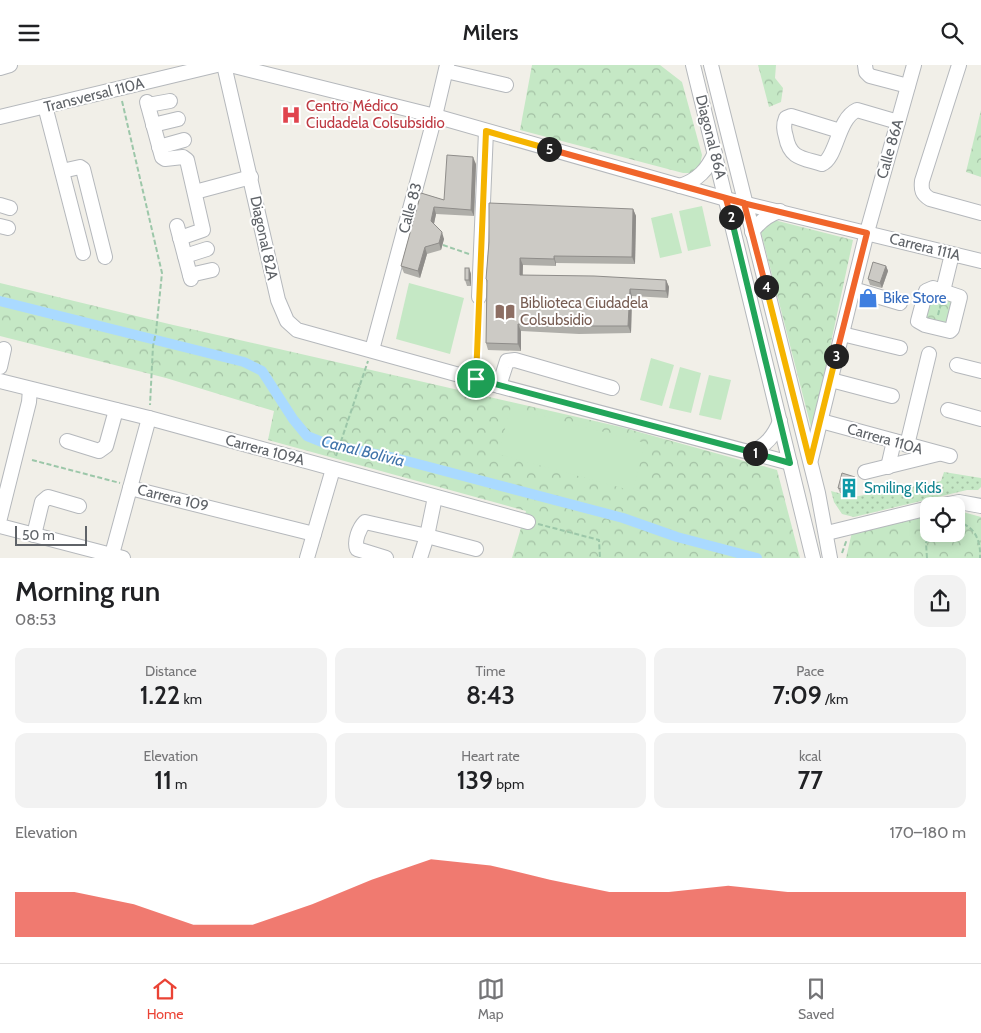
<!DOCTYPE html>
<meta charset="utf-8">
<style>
body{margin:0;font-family:Cabin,sans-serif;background:#f2f2f2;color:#202124;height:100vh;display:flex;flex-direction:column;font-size:19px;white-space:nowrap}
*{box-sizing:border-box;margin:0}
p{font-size:16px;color:#757577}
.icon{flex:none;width:28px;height:28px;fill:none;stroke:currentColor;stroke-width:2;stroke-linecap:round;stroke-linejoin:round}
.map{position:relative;height:493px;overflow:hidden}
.panel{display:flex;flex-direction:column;background:#fff;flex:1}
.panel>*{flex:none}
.tools{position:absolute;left:920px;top:432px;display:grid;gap:10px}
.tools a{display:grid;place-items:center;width:45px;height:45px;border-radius:10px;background:#fff;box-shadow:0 2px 12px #0003;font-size:25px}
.scale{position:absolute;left:15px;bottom:12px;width:72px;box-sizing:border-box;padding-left:5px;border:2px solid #5f6368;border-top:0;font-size:14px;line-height:18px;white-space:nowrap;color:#5f6368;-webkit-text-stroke:4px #fff;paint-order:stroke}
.pin{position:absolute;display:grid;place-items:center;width:42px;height:42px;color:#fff;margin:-21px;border:2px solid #fff;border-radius:50%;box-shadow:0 1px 5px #0007}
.km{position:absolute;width:25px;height:25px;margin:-12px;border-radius:50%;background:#222;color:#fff;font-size:14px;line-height:25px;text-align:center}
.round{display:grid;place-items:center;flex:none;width:52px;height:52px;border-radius:15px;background:#f2f2f2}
.head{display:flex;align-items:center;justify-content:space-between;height:85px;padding:0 15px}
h1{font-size:28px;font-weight:600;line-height:38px}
.metrics{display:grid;grid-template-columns:repeat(3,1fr);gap:8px;height:85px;padding:5px 15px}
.metrics div{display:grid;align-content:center;border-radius:12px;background:#f2f2f2;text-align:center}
.metrics b{font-size:25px;font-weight:600}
.metrics small{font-size:14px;font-weight:400}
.metrics p{font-size:14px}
.chart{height:140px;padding:10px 15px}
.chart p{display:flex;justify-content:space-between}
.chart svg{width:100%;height:90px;margin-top:5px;fill:#ea4335;opacity:.7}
header{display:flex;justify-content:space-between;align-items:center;height:65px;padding:0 15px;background:#fff;font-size:22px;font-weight:600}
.tabs{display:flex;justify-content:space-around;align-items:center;height:70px;border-top:1px solid #e0e0e0;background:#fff;font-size:14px;color:#757577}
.tabs a{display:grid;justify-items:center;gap:2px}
.tabs .on{color:#ea4335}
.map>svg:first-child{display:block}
.grass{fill:url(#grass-dots)}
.forest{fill:url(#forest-crowns)}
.pitch{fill:#c5e8c5}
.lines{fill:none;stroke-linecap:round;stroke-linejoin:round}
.canal{stroke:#aadaff;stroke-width:10}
.minor-casing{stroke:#b5b8bc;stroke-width:16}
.path{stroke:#9cc7a9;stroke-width:2;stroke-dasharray:5 2.5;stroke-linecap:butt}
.minor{stroke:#fff;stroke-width:14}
.wall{fill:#afaea9}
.shaded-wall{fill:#8f8d8a}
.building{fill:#cccac5;stroke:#8f8d8a}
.split-1-casing{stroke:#fff;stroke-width:10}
.split-2-casing{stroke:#fff;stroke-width:10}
.split-3-casing{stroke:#fff;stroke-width:10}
.split-4-casing{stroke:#fff;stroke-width:10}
.split-5-casing{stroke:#fff;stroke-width:10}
.split-6-casing{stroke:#fff;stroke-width:10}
.split-1{stroke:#22a559;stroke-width:6}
.split-2{stroke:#22a559;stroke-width:6}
.split-3{stroke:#f0652b;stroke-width:6}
.split-4{stroke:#f5b400;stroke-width:6}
.split-5{stroke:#f0652b;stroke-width:6}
.split-6{stroke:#f5b400;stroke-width:6}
.labels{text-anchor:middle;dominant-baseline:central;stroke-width:4;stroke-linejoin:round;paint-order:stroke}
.street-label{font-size:15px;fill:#5f6368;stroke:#fff}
.health-label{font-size:15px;fill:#be3a42;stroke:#fff;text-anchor:start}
.shop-label{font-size:15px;fill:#366cbe;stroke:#fff;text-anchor:start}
.education-label{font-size:15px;fill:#785e54;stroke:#fff;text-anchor:start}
.culture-label{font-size:15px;fill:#0d838f;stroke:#fff;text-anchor:start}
.water-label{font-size:16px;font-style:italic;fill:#4174aa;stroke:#fff}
</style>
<header><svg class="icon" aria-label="menu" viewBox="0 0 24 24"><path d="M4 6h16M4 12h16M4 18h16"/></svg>Milers<svg class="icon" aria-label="search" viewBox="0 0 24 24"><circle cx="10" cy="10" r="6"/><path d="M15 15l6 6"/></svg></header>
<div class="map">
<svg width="981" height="493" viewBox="0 0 981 493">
<defs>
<pattern id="grass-dots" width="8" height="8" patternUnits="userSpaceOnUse" patternTransform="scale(1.25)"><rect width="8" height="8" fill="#c5e8c5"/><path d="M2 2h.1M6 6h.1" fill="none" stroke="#a3c0a4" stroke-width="1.8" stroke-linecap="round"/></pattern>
<pattern id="forest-crowns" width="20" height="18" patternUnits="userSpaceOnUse" patternTransform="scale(1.25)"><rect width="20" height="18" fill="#c5e8c5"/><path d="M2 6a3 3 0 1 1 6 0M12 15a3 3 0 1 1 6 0" fill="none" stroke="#a3c0a4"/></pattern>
</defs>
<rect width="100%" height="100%" fill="#f1efe8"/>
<!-- grass -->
<path class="grass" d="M 944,407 L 981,413 L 981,422 L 978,425 L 967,425 L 854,452 L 842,449 L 834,437 L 831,426 L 853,432 L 941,416 Z"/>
<!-- forest -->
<g class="forest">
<path d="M 532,0 L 660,0 L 682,17 L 702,90 L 700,101 L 693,108 L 683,108 L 520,65 Z"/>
<path d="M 758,0 L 776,0 L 775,13 L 783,23 L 781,37 L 769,42 Z"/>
<path d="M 981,45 L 981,112 L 966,107 Z"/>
<path d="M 774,155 L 853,175 L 812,366 L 761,167 Z"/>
<path d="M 0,218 L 169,259 L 621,362 L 777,405 L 800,493 L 512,493 L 526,446 L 268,375 L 274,346 L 166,313 L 0,271 Z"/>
<path d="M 931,225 L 958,232 L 950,265 L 923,257 Z"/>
<path d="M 963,447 L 981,452 L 981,493 L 846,493 L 852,467 L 929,450 L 929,469 L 956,469 L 956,448 Z"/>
</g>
<!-- pitch -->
<g class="pitch">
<path d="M 702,141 L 711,181 L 688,186 L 679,146 Z"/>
<path d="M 672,148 L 682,188 L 660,193 L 651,153 Z"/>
<path d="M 409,218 L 464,233 L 450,289 L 396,274 Z"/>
<path d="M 651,293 L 674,300 L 662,341 L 640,335 Z"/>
<path d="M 680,302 L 701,308 L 691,348 L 669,343 Z"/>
<path d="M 709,310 L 731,315 L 721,355 L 699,350 Z"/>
<path d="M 511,342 L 645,378 L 633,426 L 498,389 Z"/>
</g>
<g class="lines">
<!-- canal -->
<path class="canal" d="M 0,236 L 244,297 L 262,306 L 293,354 L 307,371 L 327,379 L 399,394 L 623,453 L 677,472 L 757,493"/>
<defs>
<g id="minor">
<path d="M 224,0 L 278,235 L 287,256 L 297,265 L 499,321 L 790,398"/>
<path d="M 230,0 L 435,51 L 726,134 L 981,196"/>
<path d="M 693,0 L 813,493"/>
<path d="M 711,0 L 818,428 L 830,493"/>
<path d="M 865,0 L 866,7 L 870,11 L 908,21"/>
<path d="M 959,0 L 922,116 C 921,125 922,129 930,134 L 981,148"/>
<path d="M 0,3 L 10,0"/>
<path d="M 446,6 L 506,20"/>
<path d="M 147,37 L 162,92 L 165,94 L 183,92 L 187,95 L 203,165 L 180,173"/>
<path d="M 148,40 L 170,36"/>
<path d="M 45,41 L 83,188"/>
<path d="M 0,52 L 217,0"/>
<path d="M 153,60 L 178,54"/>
<path d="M 840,66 L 791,51 L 786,53 C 783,60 784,65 786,72 C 790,94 803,93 822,99 C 837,93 837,54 857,45 L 898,57"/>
<path d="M 159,82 L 184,75"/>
<path d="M 62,106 L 80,102 L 83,104 L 105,192"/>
<path d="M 680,121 C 698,115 707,105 715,88"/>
<path d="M 195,127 L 251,112"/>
<path d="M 0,140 L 10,143"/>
<path d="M 0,161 L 8,163"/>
<path d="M 177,161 L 191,214"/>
<path d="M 752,167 C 759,157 767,150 780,146"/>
<path d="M 185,191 L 207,184"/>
<path d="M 190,210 L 212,205"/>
<path d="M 933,223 L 960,232 L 952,264 L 950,266 L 925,260 L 918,256 L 926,226 Z"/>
<path d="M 853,224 L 900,238"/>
<path d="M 943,226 L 952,189"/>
<path d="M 479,232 L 486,66"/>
<path d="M 842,269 L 900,283"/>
<path d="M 372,285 L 435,51 L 447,0"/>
<path d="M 957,300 L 981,306"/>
<path d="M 0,302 L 4,284"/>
<path d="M 831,315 L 892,331"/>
<path d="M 0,316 L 149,353 L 528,457"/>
<path d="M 499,321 L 507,296 L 515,295 L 612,323"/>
<path d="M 948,345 L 981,354"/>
<path d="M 821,356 L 950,391"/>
<path d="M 67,376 L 99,386 L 106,381 L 116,345"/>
<path d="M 907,380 L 929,289"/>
<path d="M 751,387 C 766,381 774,371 780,356"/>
<path d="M 811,394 L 867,167 L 914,0"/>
<path d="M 888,402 L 894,376"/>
<path d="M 865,407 L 938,389"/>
<path d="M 130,423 L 314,469"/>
<path d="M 938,441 L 959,437 L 981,441"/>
<path d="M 0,453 L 29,337 L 30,324"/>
<path d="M 0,461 L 123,493"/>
<path d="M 827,468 L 929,443"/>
<path d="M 34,470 L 42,437 L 48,432 L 79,441"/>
<path d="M 111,493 L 149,353"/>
<path d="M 307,493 L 333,404"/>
<path d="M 386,493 L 357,484 C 354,476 359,463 365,457 L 427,471 L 476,484"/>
<path d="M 420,493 L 427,471 L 435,432"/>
</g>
</defs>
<!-- minor casing -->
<use href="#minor" class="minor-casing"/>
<!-- path -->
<g class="path">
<path d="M 122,36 L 162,208 L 156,267 L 153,281 L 150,340"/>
<path d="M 443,180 L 469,189"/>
<path d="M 938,250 L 941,238"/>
<path d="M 476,304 L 478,244"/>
<path d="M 336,391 L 368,296"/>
<path d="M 32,395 L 120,418"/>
<path d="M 956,457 C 975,460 981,476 980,493"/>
<path d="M 538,459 L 599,475 L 600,493"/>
<path d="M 842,488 L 847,474"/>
<path d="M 927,493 L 926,478 L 930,469"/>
</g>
<!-- minor -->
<use href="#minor" class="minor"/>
</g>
<!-- wall -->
<g class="wall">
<path d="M 476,99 L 474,151 L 436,149 L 434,159 L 444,174 L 441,185 L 427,189 L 420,213 L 404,208 L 401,201 L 421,128 L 444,135 Z"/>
<path d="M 633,144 L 636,151 L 635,199 L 556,198 L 556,201 L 523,200 L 523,210 L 666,215 L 669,222 L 668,233 L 632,231 L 631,268 L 579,269 L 521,266 L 521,286 L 488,285 L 486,278 L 487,219 L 486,214 L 489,177 Z"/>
<path d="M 886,201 L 888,206 L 882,223 L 870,220 L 868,214 Z"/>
<path d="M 469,203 L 471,209 L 471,221 L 467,221 L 465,215 Z"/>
<path d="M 857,418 L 853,432 L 840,428 L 838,423 Z"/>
</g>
<!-- shaded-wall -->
<g class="shaded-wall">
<path d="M 473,92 L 476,99 L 474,151 L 471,145 Z"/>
<path d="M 434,142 L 436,149 L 433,163 L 431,156 Z"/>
<path d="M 633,144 L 636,151 L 635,199 L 632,192 Z"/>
<path d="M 442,167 L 444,174 L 441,185 L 439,178 Z"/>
<path d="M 425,182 L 427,189 L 420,213 L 418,206 Z"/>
<path d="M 554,191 L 556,198 L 556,201 L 554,194 Z"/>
<path d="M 520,193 L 523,200 L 522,217 L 520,210 Z"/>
<path d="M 886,201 L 888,206 L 882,223 L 880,218 Z"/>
<path d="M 469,203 L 471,209 L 471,221 L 469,215 Z"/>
<path d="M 666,215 L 669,222 L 668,233 L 666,226 Z"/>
<path d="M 630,224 L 632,231 L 631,268 L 628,261 Z"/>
<path d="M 518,259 L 521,266 L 521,286 L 518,279 Z"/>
<path d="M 855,412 L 857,418 L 853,432 L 851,427 Z"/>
</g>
<!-- building -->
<g class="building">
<path d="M 447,90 L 473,92 L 471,145 L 434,142 L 431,156 L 442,167 L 439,178 L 425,182 L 418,206 L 401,201 L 421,128 L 444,135 Z"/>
<path d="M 489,138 L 633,144 L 632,192 L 554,191 L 554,194 L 520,193 L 520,210 L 594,211 L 666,215 L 666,226 L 630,224 L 628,261 L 576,261 L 518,259 L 518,279 L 486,278 L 487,215 L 486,214 L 489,177 Z"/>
<path d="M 873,197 L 886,201 L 880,218 L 868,214 Z"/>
<rect x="465" y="203" width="4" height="12"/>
<path d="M 842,408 L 855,412 L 851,427 L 838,423 Z"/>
</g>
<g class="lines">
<defs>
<path id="split-1" d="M 476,314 L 755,388"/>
<path id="split-2" d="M 731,152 L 790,398 L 755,388"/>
<path id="split-3" d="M 731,152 L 726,134 L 867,168 L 836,291"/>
<path id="split-4" d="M 766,222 L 810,397 L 836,291"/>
<path id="split-5" d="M 549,84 L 744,138 L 766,222"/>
<path id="split-6" d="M 476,314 L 486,66 L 549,84"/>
</defs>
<!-- split-1 casing -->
<use href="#split-1" class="split-1-casing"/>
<!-- split-2 casing -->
<use href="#split-2" class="split-2-casing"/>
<!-- split-3 casing -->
<use href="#split-3" class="split-3-casing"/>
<!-- split-4 casing -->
<use href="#split-4" class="split-4-casing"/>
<!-- split-5 casing -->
<use href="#split-5" class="split-5-casing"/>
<!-- split-6 casing -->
<use href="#split-6" class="split-6-casing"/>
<!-- split-1 -->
<use href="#split-1" class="split-1"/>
<!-- split-2 -->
<use href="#split-2" class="split-2"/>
<!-- split-3 -->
<use href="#split-3" class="split-3"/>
<!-- split-4 -->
<use href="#split-4" class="split-4"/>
<!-- split-5 -->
<use href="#split-5" class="split-5"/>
<!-- split-6 -->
<use href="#split-6" class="split-6"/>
</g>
<!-- icons -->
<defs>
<symbol id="hospital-bare" viewBox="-9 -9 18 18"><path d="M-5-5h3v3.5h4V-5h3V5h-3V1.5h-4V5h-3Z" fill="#e0444e" stroke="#fff" stroke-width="2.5" paint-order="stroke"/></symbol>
<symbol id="shop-bare" viewBox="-9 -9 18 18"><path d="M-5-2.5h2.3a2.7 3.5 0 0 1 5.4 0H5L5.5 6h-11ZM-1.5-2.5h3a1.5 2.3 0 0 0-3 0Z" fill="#3f7fe0" stroke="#fff" stroke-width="2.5" paint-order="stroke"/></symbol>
<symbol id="library-bare" viewBox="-9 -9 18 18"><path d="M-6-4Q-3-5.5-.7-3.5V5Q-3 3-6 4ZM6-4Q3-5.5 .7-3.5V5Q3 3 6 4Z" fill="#8d6e63" stroke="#fff" stroke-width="2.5" paint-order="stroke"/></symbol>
<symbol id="building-bare" viewBox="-9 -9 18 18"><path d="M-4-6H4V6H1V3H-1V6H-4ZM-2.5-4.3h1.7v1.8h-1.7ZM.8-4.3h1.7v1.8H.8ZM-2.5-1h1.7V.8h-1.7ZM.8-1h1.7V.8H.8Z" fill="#0f9aa8" stroke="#fff" stroke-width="2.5" paint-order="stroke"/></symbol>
</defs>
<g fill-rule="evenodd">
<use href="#hospital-bare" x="277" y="36" width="28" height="28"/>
<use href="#shop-bare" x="854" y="219" width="28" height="28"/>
<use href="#library-bare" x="491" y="233" width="28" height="28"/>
<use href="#building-bare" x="835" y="409" width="28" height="28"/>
</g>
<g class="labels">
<!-- street labels -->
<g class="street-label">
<text transform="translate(94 30) rotate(-14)">Transversal 110A</text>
<text transform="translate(711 72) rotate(76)">Diagonal 86A</text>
<text transform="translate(890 84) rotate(-74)">Calle 86A</text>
<text transform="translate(410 143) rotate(-75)">Calle 83</text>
<text transform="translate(264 173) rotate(78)">Diagonal 82A</text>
<text transform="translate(925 182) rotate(14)">Carrera 111A</text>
<text transform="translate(885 374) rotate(16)">Carrera 110A</text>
<text transform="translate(265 385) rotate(15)">Carrera 109A</text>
<text transform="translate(173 433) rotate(14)">Carrera 109</text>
</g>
<!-- health labels -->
<g class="health-label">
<text x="306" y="41">Centro Médico<tspan x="306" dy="17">Ciudadela Colsubsidio</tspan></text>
</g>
<!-- shop labels -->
<g class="shop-label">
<text x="883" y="233">Bike Store</text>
</g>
<!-- education labels -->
<g class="education-label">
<text x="520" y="238">Biblioteca Ciudadela<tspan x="520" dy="17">Colsubsidio</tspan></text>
</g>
<!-- culture labels -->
<g class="culture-label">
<text x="864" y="423">Smiling Kids</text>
</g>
<!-- water labels -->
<g class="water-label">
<text transform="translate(363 386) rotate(14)">Canal Bolivia</text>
</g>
</g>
</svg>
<div class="tools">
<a><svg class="icon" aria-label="locate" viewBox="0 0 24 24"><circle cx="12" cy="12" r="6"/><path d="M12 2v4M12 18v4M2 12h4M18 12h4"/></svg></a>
</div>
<div class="scale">50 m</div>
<div class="pin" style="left:476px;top:314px;background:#1e9e55"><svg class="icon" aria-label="arrive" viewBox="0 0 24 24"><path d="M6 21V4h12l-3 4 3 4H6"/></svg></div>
<b class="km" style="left:755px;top:388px">1</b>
<b class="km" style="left:731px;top:152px">2</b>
<b class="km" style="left:836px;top:291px">3</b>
<b class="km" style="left:766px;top:222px">4</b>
<b class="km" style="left:549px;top:84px">5</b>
</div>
<section class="panel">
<div class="head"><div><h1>Morning run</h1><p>08:53</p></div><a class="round"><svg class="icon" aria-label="share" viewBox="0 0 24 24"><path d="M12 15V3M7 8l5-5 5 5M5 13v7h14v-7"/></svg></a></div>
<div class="metrics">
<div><p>Distance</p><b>1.22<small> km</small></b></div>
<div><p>Time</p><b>8:43</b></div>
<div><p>Pace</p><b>7:09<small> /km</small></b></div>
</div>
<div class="metrics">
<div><p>Elevation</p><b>11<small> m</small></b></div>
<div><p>Heart rate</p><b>139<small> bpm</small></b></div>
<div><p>kcal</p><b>77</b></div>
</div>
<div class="chart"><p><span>Elevation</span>170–180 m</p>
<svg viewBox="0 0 160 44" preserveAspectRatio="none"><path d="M0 44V22L10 22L20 28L30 38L40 38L50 28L60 16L70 6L80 9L90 16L100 22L110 22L120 19L130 22L140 22L150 22L160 22V44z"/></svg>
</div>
</section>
<nav class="tabs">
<a class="on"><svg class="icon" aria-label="home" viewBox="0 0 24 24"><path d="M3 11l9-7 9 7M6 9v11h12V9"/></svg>Home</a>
<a><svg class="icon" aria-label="map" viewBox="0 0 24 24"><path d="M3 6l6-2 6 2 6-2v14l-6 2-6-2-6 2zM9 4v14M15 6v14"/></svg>Map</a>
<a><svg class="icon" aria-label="saved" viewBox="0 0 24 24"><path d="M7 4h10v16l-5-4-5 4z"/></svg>Saved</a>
</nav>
